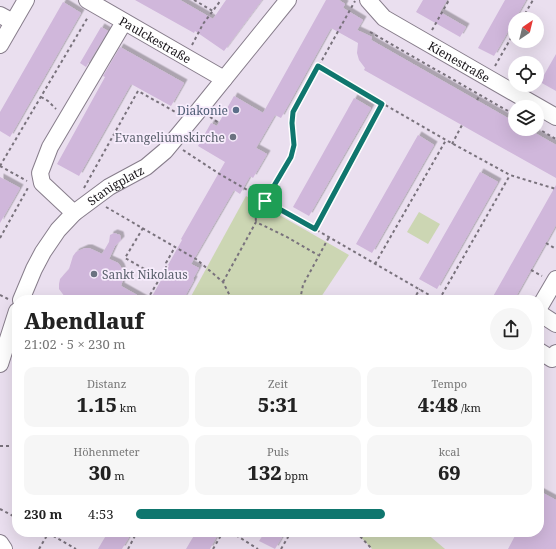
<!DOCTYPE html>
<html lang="de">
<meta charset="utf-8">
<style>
body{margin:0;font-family:"Noto Serif",serif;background:#f6f6f6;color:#222;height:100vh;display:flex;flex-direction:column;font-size:15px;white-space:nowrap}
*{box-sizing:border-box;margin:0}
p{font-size:13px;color:#767676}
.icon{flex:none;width:22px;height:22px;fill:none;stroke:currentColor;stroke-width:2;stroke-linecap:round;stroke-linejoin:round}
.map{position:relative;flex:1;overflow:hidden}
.details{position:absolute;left:12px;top:295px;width:532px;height:242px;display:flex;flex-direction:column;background:#fff;border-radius:16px;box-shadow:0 4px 16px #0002}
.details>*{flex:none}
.needle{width:26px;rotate:35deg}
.buttons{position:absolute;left:508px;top:12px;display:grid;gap:8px}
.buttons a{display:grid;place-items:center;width:36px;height:36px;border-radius:50%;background:#fff;box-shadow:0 4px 16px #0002;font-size:20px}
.pin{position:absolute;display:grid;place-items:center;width:34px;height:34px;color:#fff;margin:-17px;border-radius:8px;box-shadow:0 2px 6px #0006}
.round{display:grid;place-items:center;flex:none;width:42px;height:42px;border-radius:21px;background:#f6f6f6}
.headline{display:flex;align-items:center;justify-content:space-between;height:68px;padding:0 12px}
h1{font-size:22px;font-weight:800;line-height:30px}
.metrics{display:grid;grid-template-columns:repeat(3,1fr);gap:6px;height:68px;padding:4px 12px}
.metrics div{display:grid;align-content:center;border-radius:10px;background:#f6f6f6;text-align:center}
.metrics b{font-size:20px;font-weight:800}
.metrics small{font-size:11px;font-weight:400}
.metrics p{font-size:11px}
ul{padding:0 12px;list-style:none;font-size:13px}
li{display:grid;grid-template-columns:64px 48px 1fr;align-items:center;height:30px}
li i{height:10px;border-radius:5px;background:#0f766e}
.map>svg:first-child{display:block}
.green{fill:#ccd6b3}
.building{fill:#d0b7db;filter:url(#shadow)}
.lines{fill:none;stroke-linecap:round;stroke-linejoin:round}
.minor-casing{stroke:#877d8b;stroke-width:18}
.path{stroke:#79727c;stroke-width:2;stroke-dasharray:3 3;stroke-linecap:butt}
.minor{stroke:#fff;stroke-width:16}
.route-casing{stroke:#fff;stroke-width:8}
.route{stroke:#0f766e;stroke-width:5}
.service-dot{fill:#5c6f8a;stroke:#f7ecfc;stroke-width:1.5}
.worship-dot{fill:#6b7280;stroke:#f7ecfc;stroke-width:1.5}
.labels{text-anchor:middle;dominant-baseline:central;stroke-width:3.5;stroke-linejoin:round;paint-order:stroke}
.street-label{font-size:12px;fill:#19151a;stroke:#f7ecfc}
.service-label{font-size:12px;fill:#4e5e75;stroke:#f7ecfc;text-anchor:end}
.worship-label{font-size:12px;fill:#5b616d;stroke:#f7ecfc;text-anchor:end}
</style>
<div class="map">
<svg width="556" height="549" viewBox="0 0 556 549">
<defs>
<filter id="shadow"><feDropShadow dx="3.5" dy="-3.5" stdDeviation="0" flood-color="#0004"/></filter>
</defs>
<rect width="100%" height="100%" fill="#eadfef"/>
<!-- green -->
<g class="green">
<path d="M 246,196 L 349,255 L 319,300 L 189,300 Z"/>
<path d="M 419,212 L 440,224 L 428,244 L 407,232 Z"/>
<path d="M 356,532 L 425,532 L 445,549 L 372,549 Z"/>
</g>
<!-- building -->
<g class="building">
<path d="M 135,0 L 180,0 L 213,19 L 226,0 L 262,0 L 224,51 L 195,31 L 194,33 Z"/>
<path d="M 326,0 L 339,0 L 345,4 L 343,8 L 363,20 L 357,30 L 372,37 L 371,40 L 515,122 L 515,129 L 528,129 L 556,145 L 556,178 L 364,70 L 365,68 L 359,60 L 357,53 L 358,43 L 331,28 L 281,118 L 275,115 L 256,148 L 267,154 L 253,178 L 250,176 L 240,194 L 234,190 L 191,264 L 199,268 L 193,279 L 194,280 L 183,300 L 150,300 L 169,266 L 168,265 L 182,240 L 181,239 L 225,162 L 198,146 L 211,123 L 217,126 L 234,96 L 263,113 Z"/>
<path d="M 423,0 L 447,0 L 440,12 L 466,27 L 460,37 L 416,12 Z"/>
<path d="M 505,0 L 526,0 L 494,56 L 478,48 Z"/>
<path d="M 63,2 L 81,13 L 10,137 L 0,131 L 0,112 Z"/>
<path d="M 101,27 L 108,31 L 86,67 L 80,63 Z"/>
<path d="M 120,47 L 184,83 L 171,106 L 131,84 L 79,176 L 57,164 L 105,77 L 103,76 Z"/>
<path d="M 556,54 L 556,91 L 540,82 Z"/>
<path d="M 354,98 L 371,108 L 309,216 L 293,207 Z"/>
<path d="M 418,135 L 434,145 L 372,253 L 356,244 Z"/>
<path d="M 480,172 L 498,182 L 437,289 L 419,279 Z"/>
<path d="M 0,177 L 20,188 L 0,223 Z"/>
<path d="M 556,185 L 556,225 L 546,243 L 514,300 L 491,300 Z"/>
<path d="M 114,233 L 120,235 L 121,240 L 115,246 L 109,259 L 118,263 L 121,267 L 124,276 L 121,286 L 146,300 L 76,300 L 65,297 L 59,289 L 59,284 L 60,279 L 69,269 L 73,256 L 76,252 L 85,248 L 89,248 L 102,254 L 109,242 L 110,235 Z"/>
<path d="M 539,491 L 556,500 L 556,549 L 508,549 L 517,532 L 539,532 Z"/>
<path d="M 108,532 L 132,532 L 122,549 L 98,549 Z"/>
<path d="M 196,532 L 219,532 L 210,549 L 186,549 Z"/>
<path d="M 265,532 L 285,532 L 275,549 L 259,541 Z"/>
</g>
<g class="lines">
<defs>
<g id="minor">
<path id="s1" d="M 87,0 L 224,79"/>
<path id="s2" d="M 368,0 L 384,18 L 556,117"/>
<path d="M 0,15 L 13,22"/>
<path d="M 0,45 L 26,0"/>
<path d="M 74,213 L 42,183 L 40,173 L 50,147 L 124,22"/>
<path id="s3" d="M 21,300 L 34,269 L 43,252 L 58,230 L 74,213 L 109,187 L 146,167 L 165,151 L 199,110 L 288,0"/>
<path d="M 539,308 L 556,279"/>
<path d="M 539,313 L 556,324"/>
<path d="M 539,351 L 552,359 L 556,353"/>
<path d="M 0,364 L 17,311"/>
<path d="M 0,543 L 4,549"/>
</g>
</defs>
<!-- minor casing -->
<use href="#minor" class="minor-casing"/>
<!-- path -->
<g class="path">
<path d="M 194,0 L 213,11"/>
<path d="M 522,19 L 533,0"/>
<path d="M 432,30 L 449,0"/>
<path d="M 370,32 L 515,115"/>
<path d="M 192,45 L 203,24 L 221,0"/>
<path d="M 318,66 L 446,140 L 510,175 L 556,189"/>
<path d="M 495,66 L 515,31"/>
<path d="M 41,97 L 48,101 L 56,109"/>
<path d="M 477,100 L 480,95"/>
<path d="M 210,117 L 219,123"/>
<path d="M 537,128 L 556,139"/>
<path d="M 452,144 L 462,125"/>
<path d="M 183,150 L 218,173 L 438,300"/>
<path d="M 0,166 L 88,17"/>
<path d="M 0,166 L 27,181"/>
<path d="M 84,188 L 138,91 L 179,114"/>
<path d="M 254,194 L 256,222"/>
<path d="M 265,201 L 291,157 L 294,145 L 292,123 L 293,112 L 355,1"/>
<path d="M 106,207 L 196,259 L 223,282 L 232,300"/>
<path d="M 143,228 L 125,258 L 160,278"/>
<path d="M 315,229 L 382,104"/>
<path d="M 0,238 L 29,186"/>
<path d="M 546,243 L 556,249"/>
<path d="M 375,264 L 446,140"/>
<path d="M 531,270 L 542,276"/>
<path d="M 223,282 L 256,222 L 287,237 L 318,255"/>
<path d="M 0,295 L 8,299"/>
<path d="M 515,298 L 519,300"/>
<path d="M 147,300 L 166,268 L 166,263 L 175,247"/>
<path d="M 300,300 L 303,285 L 329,237"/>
<path d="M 413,300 L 420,289"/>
<path d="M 439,300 L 510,175"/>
<path d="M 0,446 L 11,446"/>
<path d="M 0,509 L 17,518"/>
<path d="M 41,532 L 46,535"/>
<path d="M 231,532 L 258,549"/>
<path d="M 356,532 L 372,549"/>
<path d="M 48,533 L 76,549"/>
<path d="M 39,549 L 49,532"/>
<path d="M 128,549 L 137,532"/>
<path d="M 213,549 L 223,532"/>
<path d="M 281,549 L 291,532"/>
</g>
<!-- minor -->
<use href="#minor" class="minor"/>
</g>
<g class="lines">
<defs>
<path id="route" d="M 318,66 L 382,104 L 315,229 L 265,201 L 291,157 L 294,145 L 292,123 L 293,112 Z"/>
</defs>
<!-- route casing -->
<use href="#route" class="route-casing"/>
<!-- route -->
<use href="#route" class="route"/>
</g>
<!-- markers -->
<circle class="service-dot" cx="236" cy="110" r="4"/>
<g class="worship-dot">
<circle cx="233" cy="137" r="4"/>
<circle cx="94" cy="274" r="4"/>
</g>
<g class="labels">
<!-- street labels -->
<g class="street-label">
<text stroke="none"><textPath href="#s1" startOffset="79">Paulckestraße</textPath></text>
<text stroke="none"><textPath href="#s2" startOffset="111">Kienestraße</textPath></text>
<text stroke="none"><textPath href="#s3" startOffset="153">Stanigplatz</textPath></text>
</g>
<!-- service labels -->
<g class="service-label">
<text x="228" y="110">Diakonie</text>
</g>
<!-- worship labels -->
<g class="worship-label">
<text x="225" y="137">Evangeliumskirche</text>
<text x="102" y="274" text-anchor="start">Sankt Nikolaus</text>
</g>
</g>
</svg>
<div class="buttons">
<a><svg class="needle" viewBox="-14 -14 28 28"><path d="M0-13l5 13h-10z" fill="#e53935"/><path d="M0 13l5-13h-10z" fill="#767676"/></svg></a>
<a><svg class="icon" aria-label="locate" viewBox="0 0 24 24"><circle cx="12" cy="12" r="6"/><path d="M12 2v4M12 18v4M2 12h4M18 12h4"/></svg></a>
<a><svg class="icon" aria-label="layers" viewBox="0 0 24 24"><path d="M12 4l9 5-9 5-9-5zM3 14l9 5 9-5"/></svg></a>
</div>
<div class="pin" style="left:265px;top:201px;background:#1e9e55"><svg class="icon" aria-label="arrive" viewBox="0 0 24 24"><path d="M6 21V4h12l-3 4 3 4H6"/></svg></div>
<section class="details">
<div class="headline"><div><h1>Abendlauf</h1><p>21:02 · 5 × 230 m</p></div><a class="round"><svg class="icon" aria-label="share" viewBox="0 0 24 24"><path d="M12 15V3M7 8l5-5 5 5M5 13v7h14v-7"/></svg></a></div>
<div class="metrics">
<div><p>Distanz</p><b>1.15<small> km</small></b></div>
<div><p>Zeit</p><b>5:31</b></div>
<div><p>Tempo</p><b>4:48<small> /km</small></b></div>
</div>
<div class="metrics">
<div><p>Höhenmeter</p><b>30<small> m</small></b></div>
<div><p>Puls</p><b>132<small> bpm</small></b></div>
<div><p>kcal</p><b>69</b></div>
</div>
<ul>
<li><b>230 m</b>4:53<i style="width:63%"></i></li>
</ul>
</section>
</div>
